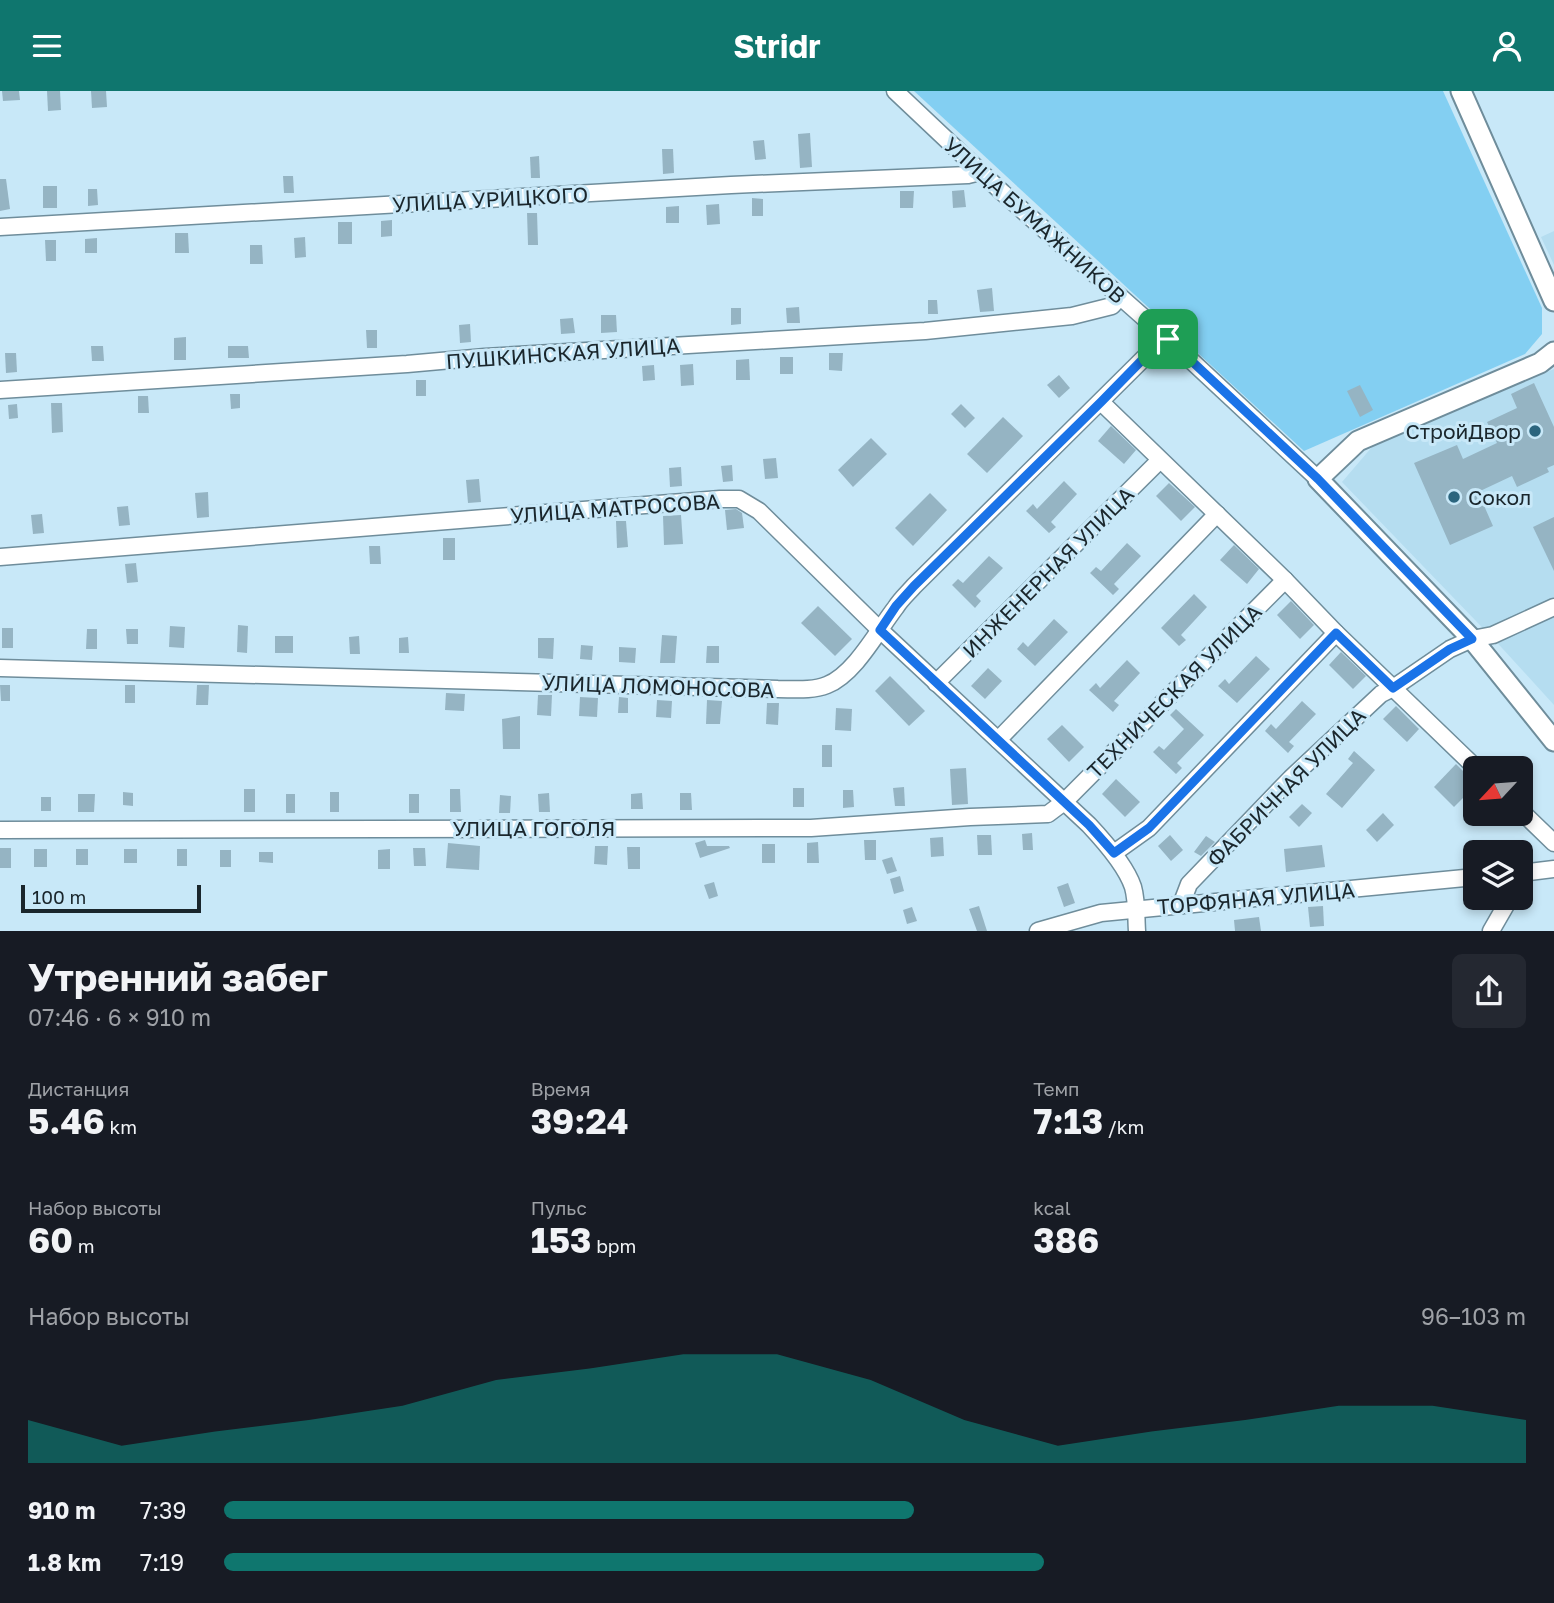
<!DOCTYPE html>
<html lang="ru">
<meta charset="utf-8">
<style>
body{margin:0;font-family:"Golos Text",sans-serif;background:#242831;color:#f1f3f6;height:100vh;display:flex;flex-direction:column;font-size:26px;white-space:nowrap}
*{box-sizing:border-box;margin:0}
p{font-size:23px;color:#9ea1a6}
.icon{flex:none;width:38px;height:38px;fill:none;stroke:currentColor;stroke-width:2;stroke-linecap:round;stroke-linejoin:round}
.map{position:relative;height:840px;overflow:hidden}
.side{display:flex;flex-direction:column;background:#171b24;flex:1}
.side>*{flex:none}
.needle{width:46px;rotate:244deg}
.fabs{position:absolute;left:1463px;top:665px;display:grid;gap:14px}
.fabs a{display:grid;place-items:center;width:70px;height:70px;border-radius:10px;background:#171b24;box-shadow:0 4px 10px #0003;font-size:35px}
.scale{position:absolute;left:21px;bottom:18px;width:180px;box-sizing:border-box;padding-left:7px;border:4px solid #1a262c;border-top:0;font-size:19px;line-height:24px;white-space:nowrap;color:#1a262c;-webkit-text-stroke:5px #c8e8f8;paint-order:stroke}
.pin{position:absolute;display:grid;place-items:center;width:60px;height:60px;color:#fff;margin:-30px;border-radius:14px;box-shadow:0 4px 10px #0006}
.round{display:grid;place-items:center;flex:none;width:74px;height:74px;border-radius:10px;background:#242831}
.overview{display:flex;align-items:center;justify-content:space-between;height:119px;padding:0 28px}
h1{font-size:38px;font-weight:700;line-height:52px}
.metrics{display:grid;grid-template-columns:repeat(3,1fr);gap:10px;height:119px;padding:7px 28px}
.metrics div{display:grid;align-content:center}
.metrics b{font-size:35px;font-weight:700}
.metrics small{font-size:19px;font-weight:400}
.metrics p{font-size:19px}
.chart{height:196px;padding:14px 28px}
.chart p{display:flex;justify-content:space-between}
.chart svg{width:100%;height:126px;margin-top:7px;fill:#0f766e;opacity:.7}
ul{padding:0 28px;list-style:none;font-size:23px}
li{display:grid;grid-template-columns:112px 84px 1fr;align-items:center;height:52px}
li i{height:18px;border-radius:9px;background:#0f766e}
header{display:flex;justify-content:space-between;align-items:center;height:91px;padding:0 28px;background:#0f766e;color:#fff;font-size:32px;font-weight:700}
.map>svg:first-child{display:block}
.built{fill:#b5ddf0}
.green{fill:#83cff2}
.building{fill:#95b4c3}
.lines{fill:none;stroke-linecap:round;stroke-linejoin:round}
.minor-casing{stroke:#6f8d9b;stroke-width:19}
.major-casing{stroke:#6f8d9b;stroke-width:23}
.minor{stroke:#fff;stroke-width:16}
.major{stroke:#fff;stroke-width:19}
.route-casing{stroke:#fff;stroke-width:14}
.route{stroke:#1a73e8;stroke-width:9}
.poi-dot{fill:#2b657e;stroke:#c8e8f8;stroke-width:2.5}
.labels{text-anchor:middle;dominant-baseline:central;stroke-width:6;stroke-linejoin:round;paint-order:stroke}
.street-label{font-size:21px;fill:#1a262c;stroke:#c8e8f8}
.poi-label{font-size:21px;fill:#1a262c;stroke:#c8e8f8;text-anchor:end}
</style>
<header><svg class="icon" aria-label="menu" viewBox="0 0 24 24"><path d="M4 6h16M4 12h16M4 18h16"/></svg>Stridr<svg class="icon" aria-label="person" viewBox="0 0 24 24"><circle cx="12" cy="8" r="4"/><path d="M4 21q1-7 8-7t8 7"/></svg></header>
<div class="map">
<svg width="1554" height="840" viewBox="0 0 1554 840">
<rect width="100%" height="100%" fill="#c8e8f8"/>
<!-- built -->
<g class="built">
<path d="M 1554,140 L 1554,174 L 1541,146 Z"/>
<path d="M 1554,278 L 1554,614 L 1502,557 L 1342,391 L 1372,356 Z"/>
</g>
<!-- green -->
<path class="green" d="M 914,0 L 1443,0 L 1542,217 L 1542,243 L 1525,263 L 1304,360 Z"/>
<!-- building -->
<g class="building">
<path d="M 2,0 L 19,0 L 20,9 L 3,10 Z"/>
<path d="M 47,0 L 60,0 L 61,19 L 48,20 Z"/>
<path d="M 91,0 L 106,0 L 107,16 L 92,17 Z"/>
<path d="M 810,42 L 812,76 L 800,77 L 798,43 Z"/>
<path d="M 764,49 L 766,68 L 755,69 L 753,50 Z"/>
<path d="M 662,58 L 673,58 L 674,82 L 663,83 Z"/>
<path d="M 539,65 L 540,87 L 531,87 L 530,66 Z"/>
<path d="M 283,85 L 293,85 L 294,102 L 284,102 Z"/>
<path d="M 0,88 L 6,88 L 10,118 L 0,120 Z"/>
<rect x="43" y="95" width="14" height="22"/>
<path d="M 88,98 L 97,98 L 98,114 L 88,115 Z"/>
<path d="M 964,99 L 966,116 L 953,117 L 952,100 Z"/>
<path d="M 900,100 L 914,100 L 913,117 L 900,117 Z"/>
<path d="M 752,107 L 763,108 L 763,125 L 752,125 Z"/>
<path d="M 719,113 L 720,133 L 707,134 L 706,114 Z"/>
<path d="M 679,115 L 679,132 L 666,132 L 666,116 Z"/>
<path d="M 527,122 L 537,122 L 538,154 L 528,154 Z"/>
<path d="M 392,129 L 392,145 L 381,146 L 381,130 Z"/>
<rect x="338" y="131" width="14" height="22"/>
<path d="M 175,142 L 188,142 L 189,162 L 175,162 Z"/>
<path d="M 305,146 L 306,166 L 295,167 L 294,147 Z"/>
<path d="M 97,147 L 97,162 L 85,162 L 85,148 Z"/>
<path d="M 45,149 L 56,149 L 56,170 L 46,170 Z"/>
<path d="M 250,154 L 262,154 L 263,173 L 250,173 Z"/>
<path d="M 992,197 L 994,220 L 980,221 L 977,199 Z"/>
<path d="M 928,209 L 937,209 L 938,223 L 928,223 Z"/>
<path d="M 799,216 L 800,232 L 787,232 L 786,217 Z"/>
<path d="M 731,217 L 741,217 L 741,233 L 731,234 Z"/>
<path d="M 601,224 L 616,224 L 617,241 L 601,242 Z"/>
<path d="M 573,227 L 575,242 L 561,243 L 560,228 Z"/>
<path d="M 470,233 L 471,251 L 460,252 L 459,234 Z"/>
<path d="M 366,239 L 377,239 L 377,257 L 367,257 Z"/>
<path d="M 186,246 L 186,269 L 174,269 L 174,247 Z"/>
<path d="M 91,255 L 103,255 L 104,270 L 92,270 Z"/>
<path d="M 228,255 L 248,255 L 249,267 L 228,267 Z"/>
<path d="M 5,262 L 16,262 L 17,281 L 6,282 Z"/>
<path d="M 829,262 L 843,262 L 842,280 L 829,279 Z"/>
<rect x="780" y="266" width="13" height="17"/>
<path d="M 749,268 L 750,289 L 736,289 L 736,269 Z"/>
<path d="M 693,273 L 694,294 L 681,295 L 680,274 Z"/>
<path d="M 654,274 L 655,289 L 643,290 L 642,275 Z"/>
<path d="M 1059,284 L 1070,297 L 1059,307 L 1047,294 Z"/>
<rect x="416" y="289" width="10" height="16"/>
<path d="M 1534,292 L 1554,336 L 1554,374 L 1547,377 L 1549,381 L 1517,396 L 1512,385 L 1478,401 L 1493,435 L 1450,454 L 1414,372 L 1457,354 L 1463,368 L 1497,352 L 1487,331 L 1517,317 L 1511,303 Z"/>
<path d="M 1360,294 L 1373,319 L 1360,326 L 1347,300 Z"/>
<path d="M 230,303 L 240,303 L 240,317 L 231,318 Z"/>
<path d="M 138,305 L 148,305 L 149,322 L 138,322 Z"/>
<path d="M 51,312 L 62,312 L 63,341 L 52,342 Z"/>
<path d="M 17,313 L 18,327 L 9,328 L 8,314 Z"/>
<path d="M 961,313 L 975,327 L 965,337 L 951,323 Z"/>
<path d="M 1003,326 L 1023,345 L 987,382 L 967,363 Z"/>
<path d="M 1111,335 L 1136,359 L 1124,373 L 1098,350 Z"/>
<path d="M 871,347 L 887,363 L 853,396 L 838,379 Z"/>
<path d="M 776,367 L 778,387 L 765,388 L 763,368 Z"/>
<path d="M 732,374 L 733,390 L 723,391 L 721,375 Z"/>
<path d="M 681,376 L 682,395 L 670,396 L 669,377 Z"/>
<path d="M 479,388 L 481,411 L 468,412 L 466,389 Z"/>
<path d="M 1064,390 L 1077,403 L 1051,431 L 1056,436 L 1049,442 L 1026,420 L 1033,413 L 1037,418 Z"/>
<path d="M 1169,392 L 1195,416 L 1181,430 L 1156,405 Z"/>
<path d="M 208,401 L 209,426 L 197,427 L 195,402 Z"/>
<path d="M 930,402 L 947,419 L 913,455 L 895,437 Z"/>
<path d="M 128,415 L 130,434 L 119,435 L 117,416 Z"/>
<path d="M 736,418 L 742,422 L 744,437 L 727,439 L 725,419 Z"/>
<path d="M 42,423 L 44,442 L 33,443 L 31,424 Z"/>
<path d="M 681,424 L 683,453 L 664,454 L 663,425 Z"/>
<path d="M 1554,426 L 1554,480 L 1533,436 Z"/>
<path d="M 616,430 L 626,430 L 628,456 L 617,457 Z"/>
<rect x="443" y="447" width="12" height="22"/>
<path d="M 1127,452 L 1141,465 L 1114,493 L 1119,498 L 1113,504 L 1090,482 L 1096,476 L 1101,480 Z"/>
<path d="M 1234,454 L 1259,478 L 1247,493 L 1220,469 Z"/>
<path d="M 369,455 L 380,455 L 381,473 L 370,473 Z"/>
<path d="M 989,465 L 1003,477 L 976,505 L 981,510 L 975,517 L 952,494 L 958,488 L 963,492 Z"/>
<path d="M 136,472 L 138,491 L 127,492 L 125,473 Z"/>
<path d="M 1194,503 L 1207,516 L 1181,544 L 1186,549 L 1179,555 L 1161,537 Z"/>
<path d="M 1291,510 L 1314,534 L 1300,548 L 1277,524 Z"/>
<path d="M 818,515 L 852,548 L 835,565 L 801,532 Z"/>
<path d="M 1054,528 L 1068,541 L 1035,575 L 1017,558 L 1023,551 L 1028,556 Z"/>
<path d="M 238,534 L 248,535 L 247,562 L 237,561 Z"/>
<path d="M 170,535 L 185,536 L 184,557 L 169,556 Z"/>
<rect x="2" y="537" width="11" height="20"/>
<path d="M 87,538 L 97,538 L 97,558 L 86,558 Z"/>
<path d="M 126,538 L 138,538 L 138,553 L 127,553 Z"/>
<path d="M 662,544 L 677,545 L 675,572 L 660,572 Z"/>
<rect x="275" y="545" width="18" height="17"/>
<path d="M 359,545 L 360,563 L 350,563 L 349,546 Z"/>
<path d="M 408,546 L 409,562 L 399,562 L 399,547 Z"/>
<path d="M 538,547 L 554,547 L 553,568 L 538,567 Z"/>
<path d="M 581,554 L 593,555 L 592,569 L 580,568 Z"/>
<path d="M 707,555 L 719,555 L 719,572 L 706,572 Z"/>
<path d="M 619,556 L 636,557 L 635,572 L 619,571 Z"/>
<path d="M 1341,561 L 1366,585 L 1353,598 L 1329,574 Z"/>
<path d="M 1256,565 L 1270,578 L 1237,612 L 1218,595 L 1225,588 L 1229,593 Z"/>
<path d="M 1127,569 L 1140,582 L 1114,610 L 1119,614 L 1113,621 L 1089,599 L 1096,592 L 1100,597 Z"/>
<path d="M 988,577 L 1002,590 L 985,608 L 971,595 Z"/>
<path d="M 890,585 L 925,620 L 909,635 L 875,600 Z"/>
<path d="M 0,594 L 10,594 L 10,610 L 1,610 Z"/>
<rect x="125" y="594" width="10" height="18"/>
<path d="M 197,594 L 209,594 L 208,614 L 196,614 Z"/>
<path d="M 446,602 L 465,603 L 464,620 L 445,619 Z"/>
<path d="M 538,604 L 552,604 L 551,625 L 537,624 Z"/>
<path d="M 580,606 L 598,607 L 597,626 L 579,625 Z"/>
<path d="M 619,606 L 628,607 L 628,622 L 618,622 Z"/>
<path d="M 657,609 L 672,610 L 671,627 L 656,626 Z"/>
<path d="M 707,609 L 722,610 L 720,633 L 706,633 Z"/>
<path d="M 1302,610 L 1316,623 L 1289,651 L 1294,655 L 1288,662 L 1265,640 L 1271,633 L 1276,638 Z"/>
<path d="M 767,612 L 779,612 L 778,634 L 766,633 Z"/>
<path d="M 1396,615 L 1419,638 L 1407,651 L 1383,628 Z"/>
<path d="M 836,617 L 852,618 L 851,640 L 835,639 Z"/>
<path d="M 1176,618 L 1204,644 L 1177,672 L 1182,677 L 1176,683 L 1153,661 L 1159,655 L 1164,659 L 1184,638 L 1170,624 Z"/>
<path d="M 520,625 L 520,658 L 503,658 L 502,628 Z"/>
<path d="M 1062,634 L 1084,656 L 1069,671 L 1047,648 Z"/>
<rect x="822" y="654" width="10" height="22"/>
<path d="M 1354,660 L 1375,679 L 1342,717 L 1326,703 L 1353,672 L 1348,668 Z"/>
<path d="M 1456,673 L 1475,692 L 1475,695 L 1454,716 L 1434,696 Z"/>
<path d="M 966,677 L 968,713 L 952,714 L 950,678 Z"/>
<path d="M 1116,688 L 1140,711 L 1125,726 L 1102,703 Z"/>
<path d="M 904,696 L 905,715 L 895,715 L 893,697 Z"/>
<rect x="793" y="697" width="11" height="19"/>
<rect x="244" y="698" width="11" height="23"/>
<path d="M 450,698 L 460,698 L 461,721 L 450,721 Z"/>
<path d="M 843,699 L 853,699 L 854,716 L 843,717 Z"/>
<path d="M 123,701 L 133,702 L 133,715 L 123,714 Z"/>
<rect x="330" y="701" width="9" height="20"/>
<path d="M 549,702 L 550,721 L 539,721 L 538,703 Z"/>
<path d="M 642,702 L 643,718 L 631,718 L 631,703 Z"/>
<path d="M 680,702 L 691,702 L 692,719 L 680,719 Z"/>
<path d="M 78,703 L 95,703 L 94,721 L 78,721 Z"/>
<rect x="286" y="703" width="9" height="19"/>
<rect x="409" y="703" width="10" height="19"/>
<path d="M 500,704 L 511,705 L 510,722 L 499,722 Z"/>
<rect x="41" y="706" width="10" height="14"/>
<path d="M 1302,713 L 1312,722 L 1299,736 L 1289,726 Z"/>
<path d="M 1383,722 L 1394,734 L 1377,751 L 1366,739 Z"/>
<path d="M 1032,742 L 1033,759 L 1023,759 L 1022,743 Z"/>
<path d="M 977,744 L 991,744 L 992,764 L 978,764 Z"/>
<path d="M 1170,744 L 1183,759 L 1171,770 L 1158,755 Z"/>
<path d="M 1206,745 L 1215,751 L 1201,765 L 1194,761 Z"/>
<path d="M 943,746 L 944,765 L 931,766 L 930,747 Z"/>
<path d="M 705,749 L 707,755 L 729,755 L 730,757 L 700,767 L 695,752 Z"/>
<path d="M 864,749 L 876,749 L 876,769 L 865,769 Z"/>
<path d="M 818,751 L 819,772 L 807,772 L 807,752 Z"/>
<path d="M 448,752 L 480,755 L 479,779 L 446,777 Z"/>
<rect x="762" y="753" width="13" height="19"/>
<path d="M 1322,754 L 1325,776 L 1286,781 L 1284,758 Z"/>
<path d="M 595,755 L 608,755 L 607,774 L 594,773 Z"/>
<path d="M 627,756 L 640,756 L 640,778 L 628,778 Z"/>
<rect x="0" y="757" width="11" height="20"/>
<path d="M 413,757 L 425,757 L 426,775 L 414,775 Z"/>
<rect x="34" y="758" width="13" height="18"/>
<rect x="76" y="758" width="12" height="16"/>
<rect x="124" y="758" width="13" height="14"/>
<rect x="177" y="758" width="10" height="17"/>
<path d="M 390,758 L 390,778 L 378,778 L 378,759 Z"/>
<rect x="220" y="759" width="11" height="17"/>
<path d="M 259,761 L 273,761 L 273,772 L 259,771 Z"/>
<path d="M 892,766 L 897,780 L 887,783 L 882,769 Z"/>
<path d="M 900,785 L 904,800 L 894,803 L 890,788 Z"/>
<path d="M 714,791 L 718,805 L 709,808 L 704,794 Z"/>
<path d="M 1068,792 L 1075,812 L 1064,816 L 1057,796 Z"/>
<path d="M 979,815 L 987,840 L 977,840 L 969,818 Z"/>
<path d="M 1323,815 L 1324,835 L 1310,836 L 1308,816 Z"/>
<path d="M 912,816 L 917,830 L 907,833 L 903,819 Z"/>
<path d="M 1259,826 L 1261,840 L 1235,840 L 1234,829 Z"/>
</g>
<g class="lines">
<defs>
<g id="minor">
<path d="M 895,0 L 1003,102 L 1168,248 L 1318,388"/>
<path d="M 0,136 L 731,94 L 968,84 L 980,81"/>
<path d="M 0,299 L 407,273 L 485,266 L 925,240 L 1072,225 L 1112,215 L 1120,206"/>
<path d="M 1101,311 L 1285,489 L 1336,542 L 1476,677"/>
<path d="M 0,466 L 720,408 L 739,408 L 759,420 L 880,539 L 1089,734 C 1104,750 1126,775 1133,796 C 1137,810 1136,826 1137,840"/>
<path d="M 0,577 L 778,598 C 794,598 812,600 827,594 C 855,583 878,539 896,516 C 901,508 908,502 914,495 L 1147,264 L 1168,248"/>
<path d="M 936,592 L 1160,369"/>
<path d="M 998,649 L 1217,423"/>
<path d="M 1521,720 L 1554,752"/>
<path d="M 0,739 L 811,737 L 970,726 L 1048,723 L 1064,711 L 1285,489"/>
<path d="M 1114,762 L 1149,737 L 1336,542"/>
<path d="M 1521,782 L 1554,778"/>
<path d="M 1181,814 L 1189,793 L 1291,687 L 1381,603 L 1393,597 L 1450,558 L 1472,548 L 1493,544 L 1554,516"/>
<path d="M 1038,840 L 1101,822 L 1475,786"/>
<path d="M 1491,840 L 1510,807"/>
</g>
<g id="major">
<path d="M 1461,0 L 1554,210"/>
<path d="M 1554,261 L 1540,272 L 1358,350 L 1318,388 L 1472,548 L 1554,650"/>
</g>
</defs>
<!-- minor casing -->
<use href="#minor" class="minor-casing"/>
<!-- major casing -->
<use href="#major" class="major-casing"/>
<!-- minor -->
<use href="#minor" class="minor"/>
<!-- major -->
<use href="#major" class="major"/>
</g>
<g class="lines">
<defs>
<path id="route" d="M 1168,248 L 1318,388 L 1472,548 L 1450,558 L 1393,597 L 1336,542 L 1149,737 L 1114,762 L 1089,734 L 880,539 L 896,515 L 914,495 L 1101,311 L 1147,264 Z"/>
</defs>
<!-- route casing -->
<use href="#route" class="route-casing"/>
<!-- route -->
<use href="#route" class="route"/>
</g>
<!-- markers -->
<g class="poi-dot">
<circle cx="1535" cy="340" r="7"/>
<circle cx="1454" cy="406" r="7"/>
</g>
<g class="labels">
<!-- street labels -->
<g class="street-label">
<text transform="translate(490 108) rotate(-3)">УЛИЦА УРИЦКОГО</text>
<text transform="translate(1035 129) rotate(42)">УЛИЦА БУМАЖНИКОВ</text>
<text transform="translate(563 262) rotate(-4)">ПУШКИНСКАЯ УЛИЦА</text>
<text transform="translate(615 417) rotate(-4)">УЛИЦА МАТРОСОВА</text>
<text transform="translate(1048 481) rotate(-45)">ИНЖЕНЕРНАЯ УЛИЦА</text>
<text transform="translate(658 595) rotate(2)">УЛИЦА ЛОМОНОСОВА</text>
<text transform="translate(1174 600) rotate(-45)">ТЕХНИЧЕСКАЯ УЛИЦА</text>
<text transform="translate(1286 696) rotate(-45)">ФАБРИЧНАЯ УЛИЦА</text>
<text x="534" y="737">УЛИЦА ГОГОЛЯ</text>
<text transform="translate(1256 807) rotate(-5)">ТОРФЯНАЯ УЛИЦА</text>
</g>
<!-- poi labels -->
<g class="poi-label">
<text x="1521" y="340">СтройДвор</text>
<text x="1468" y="406" text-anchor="start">Сокол</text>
</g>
</g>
</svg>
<div class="fabs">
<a><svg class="needle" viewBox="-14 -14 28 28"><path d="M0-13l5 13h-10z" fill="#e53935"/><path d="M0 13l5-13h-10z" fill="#9ea1a6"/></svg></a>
<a><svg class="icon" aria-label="layers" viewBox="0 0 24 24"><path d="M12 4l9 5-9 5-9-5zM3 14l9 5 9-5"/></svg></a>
</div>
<div class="scale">100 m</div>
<div class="pin" style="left:1168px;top:248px;background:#1e9e55"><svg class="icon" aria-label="arrive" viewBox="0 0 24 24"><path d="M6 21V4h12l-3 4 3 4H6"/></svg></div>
</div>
<section class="side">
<div class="overview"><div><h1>Утренний забег</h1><p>07:46 · 6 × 910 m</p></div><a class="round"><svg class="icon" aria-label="share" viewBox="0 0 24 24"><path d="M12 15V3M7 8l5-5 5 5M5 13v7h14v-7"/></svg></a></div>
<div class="metrics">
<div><p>Дистанция</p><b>5.46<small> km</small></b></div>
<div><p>Время</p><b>39:24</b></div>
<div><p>Темп</p><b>7:13<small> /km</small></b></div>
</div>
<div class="metrics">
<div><p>Набор высоты</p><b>60<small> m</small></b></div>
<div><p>Пульс</p><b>153<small> bpm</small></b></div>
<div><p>kcal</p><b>386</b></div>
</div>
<div class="chart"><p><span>Набор высоты</span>96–103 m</p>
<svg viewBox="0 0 160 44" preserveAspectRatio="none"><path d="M0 44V29L10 38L20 33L30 29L40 24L50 15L60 11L70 6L80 6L90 15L100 29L110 38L120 33L130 29L140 24L150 24L160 29V44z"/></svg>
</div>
<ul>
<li><b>910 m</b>7:39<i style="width:53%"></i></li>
<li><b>1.8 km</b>7:19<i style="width:63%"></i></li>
</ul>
</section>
